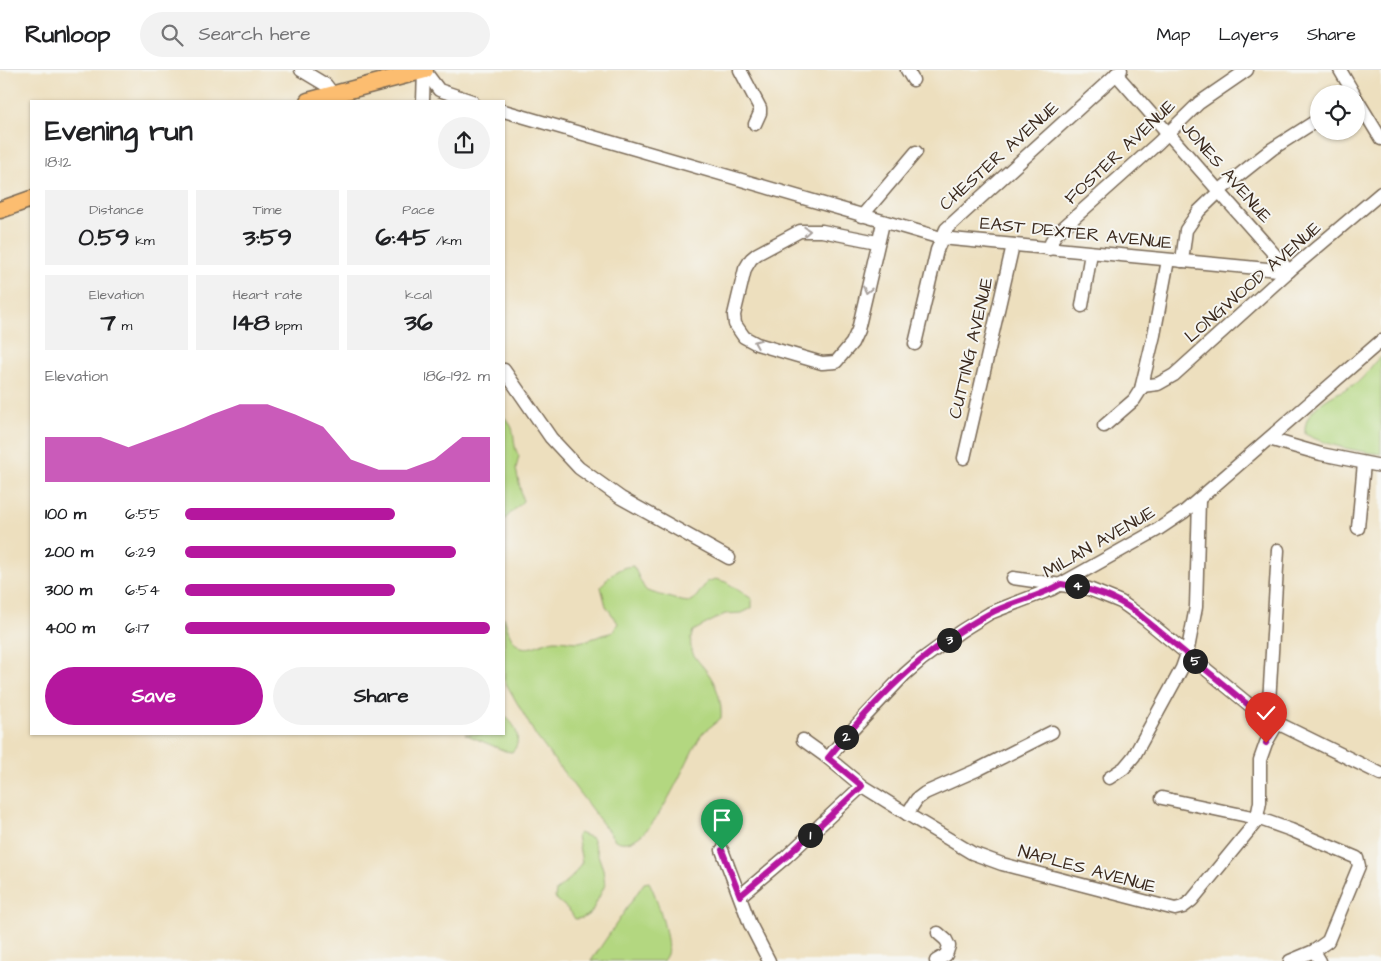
<!DOCTYPE html>
<meta charset="utf-8">
<style>
body{margin:0;font-family:"Architects Daughter",sans-serif;background:#f2f2f2;color:#202124;height:100vh;display:flex;flex-direction:column;font-size:19px;white-space:nowrap}
*{box-sizing:border-box;margin:0}
p{font-size:16px;color:#757577}
.icon{flex:none;width:28px;height:28px;fill:none;stroke:currentColor;stroke-width:2;stroke-linecap:round;stroke-linejoin:round}
.map{position:relative;flex:1;overflow:hidden}
.panel{position:absolute;left:30px;top:30px;width:475px;height:635px;display:flex;flex-direction:column;background:#fff;border-radius:0px;box-shadow:0 1px 4px #0004}
.panel>*{flex:none}
.fabs{position:absolute;left:1310px;top:15px;display:grid;gap:10px}
.fabs a{display:grid;place-items:center;width:55px;height:55px;border-radius:50%;background:#fff;box-shadow:0 1px 4px #0004;font-size:25px}
.pin{position:absolute;display:grid;place-items:center;width:42px;height:42px;color:#fff;margin:-51px -21px;border-radius:50% 50% 50% 0;rotate:-45deg;box-shadow:0 0 5px #0007}
.pin .icon{rotate:45deg}
.km{position:absolute;width:25px;height:25px;margin:-12px;border-radius:50%;background:#222;color:#fff;font-size:14px;line-height:25px;text-align:center}
.round{display:grid;place-items:center;flex:none;width:52px;height:52px;border-radius:26px;background:#f2f2f2}
.head{display:flex;align-items:center;justify-content:space-between;height:85px;padding:0 15px}
h1{font-size:28px;font-weight:700;line-height:38px}
.metrics{display:grid;grid-template-columns:repeat(3,1fr);gap:8px;height:85px;padding:5px 15px}
.metrics div{display:grid;align-content:center;border-radius:0px;background:#f2f2f2;text-align:center}
.metrics b{font-size:25px;font-weight:700}
.metrics small{font-size:14px;font-weight:400}
.metrics p{font-size:14px}
.chart{height:140px;padding:10px 15px}
.chart p{display:flex;justify-content:space-between}
.chart svg{width:100%;height:90px;margin-top:5px;fill:#b5179e;opacity:.7}
.button{display:flex;gap:10px;margin-top:auto;padding:10px 15px}
.button a{flex:1;height:58px;border-radius:30px;background:#b5179e;color:#fff;font-size:20px;font-weight:700;line-height:58px;text-align:center}
.button a+a{background:#f2f2f2;color:#202124}
ul{padding:0 15px;list-style:none;font-size:16px}
li{display:grid;grid-template-columns:80px 60px 1fr;align-items:center;height:38px}
li i{height:12px;border-radius:6px;background:#b5179e}
header{display:flex;align-items:center;gap:30px;box-sizing:border-box;height:70px;padding:0 25px;background:#fff;border-bottom:1px solid #e0e0e0}
header strong{font-size:24px}
nav{display:flex;gap:28px;margin-inline-start:auto;font-size:18px}
.search{width:350px;height:45px;background:#f2f2f2;display:flex;align-items:center;gap:12px;box-sizing:border-box;padding:0 18px;border-radius:28px;color:#757577;font-size:19px}
.map>svg:first-child{display:block}
.green{fill:#b3d780;stroke:#77804f}
.lines{fill:none;stroke-linecap:round;stroke-linejoin:round}
.minor-casing{stroke:#796956;stroke-width:15}
.major-casing{stroke:#796956;stroke-width:19}
.minor{stroke:#fff;stroke-width:12}
.major{stroke:#fcbd6f;stroke-width:16}
.oneway{stroke:#a79f9a}
.route-casing{stroke:#fff;stroke-width:10}
.route{stroke:#b5179e;stroke-width:6}
.labels{text-anchor:middle;dominant-baseline:central;stroke-width:4;stroke-linejoin:round;paint-order:stroke}
.street-label{font-size:18px;fill:#3b2a1e;stroke:#f6f6f2}
</style>
<header>
<strong>Runloop</strong>
<div class="search"><svg class="icon" aria-label="search" viewBox="0 0 24 24"><circle cx="10" cy="10" r="6"/><path d="M15 15l6 6"/></svg>Search here</div>
<nav><a>Map</a><a>Layers</a><a>Share</a></nav>
</header>
<div class="map">
<svg width="1381" height="891" viewBox="0 0 1381 891">
<rect width="100%" height="100%" fill="#f6f6f2"/>
<filter id="ink" filterUnits="userSpaceOnUse"><feTurbulence type="fractalNoise" baseFrequency=".02" numOctaves="2"/><feDisplacementMap in="SourceGraphic" scale="10" xChannelSelector="R" yChannelSelector="G"/><feConvolveMatrix kernelMatrix="1 2 1 2 8 2 1 2 1" color-interpolation-filters="sRGB"/></filter>
<filter id="wash" filterUnits="userSpaceOnUse"><feTurbulence type="fractalNoise" baseFrequency=".0096" numOctaves="4" result="noise"/><feDisplacementMap in="SourceGraphic" scale="20" xChannelSelector="R" yChannelSelector="G"/><feGaussianBlur stdDeviation="1.12" result="paint"/><feColorMatrix in="noise" values="0 0 0 0 0 0 0 0 0 0 0 0 0 0 0 0 0 1.4 0 .05"/><feComposite in="paint" operator="in"/></filter>
<g filter="url(#wash)">
<rect width="100%" height="100%" fill="#eddfbe"/>
<!-- green -->
<g class="green">
<path d="M 1381,286 L 1381,384 C 1356,381 1328,376 1305,364 C 1303,334 1338,325 1358,312 C 1367,305 1372,293 1381,286 Z"/>
<path d="M 504,347 C 519,360 510,372 519,386 L 516,399 L 523,431 L 504,450 Z"/>
<path d="M 633,496 C 638,503 642,517 647,521 L 681,531 L 689,532 L 696,527 L 707,512 L 715,509 L 726,512 L 752,529 L 752,538 L 742,543 L 725,544 L 693,561 C 685,584 699,589 710,606 C 718,618 722,634 721,648 C 716,653 708,658 703,663 C 686,684 652,789 615,770 L 536,666 L 504,610 L 504,547 C 507,556 509,568 518,575 C 528,583 543,571 555,570 C 563,570 571,572 579,572 C 590,570 602,565 613,562 L 618,553 L 606,536 L 601,517 C 609,505 618,497 633,496 Z"/>
<path d="M 504,646 C 516,653 523,672 512,682 L 505,681 L 465,664 L 504,664 Z"/>
<path d="M 579,763 L 592,768 L 603,799 L 605,815 L 591,843 L 583,848 L 575,849 L 570,841 L 555,828 L 556,821 L 572,807 L 582,792 L 577,766 Z"/>
<path d="M 649,812 C 656,824 671,871 667,884 C 666,887 664,889 663,891 L 591,891 L 644,813 Z"/>
</g>
</g>
<g filter="url(#ink)">
<g class="lines">
<defs>
<g id="minor">
<path d="M 301,0 L 326,15 L 333,24"/>
<path d="M 424,0 L 439,20 L 472,31"/>
<path d="M 740,0 L 760,38 L 760,43 L 755,54"/>
<path d="M 907,0 L 913,10"/>
<path d="M 1340,0 L 1354,24"/>
<path d="M 1116,4 L 1289,201"/>
<path d="M 1356,28 L 1381,69"/>
<path d="M 423,31 L 424,0"/>
<path d="M 504,41 L 941,168 L 1289,201"/>
<path d="M 862,146 L 916,82"/>
<path d="M 877,172 L 822,161 L 800,161 L 757,184 L 751,189 L 745,199 L 734,245 L 735,254 L 744,267 L 757,274 L 822,293 L 836,292 L 852,273 L 858,260 L 883,153"/>
<path d="M 1049,179 L 1052,170 L 1056,164 L 1158,73 L 1199,33 L 1247,0"/>
<path d="M 1182,191 L 1186,160 L 1199,141 L 1224,117 L 1272,79 L 1319,49"/>
<path d="M 1082,236 L 1091,183"/>
<path d="M 915,274 L 937,180 L 946,159 L 1121,0"/>
<path d="M 504,300 L 551,368 L 579,398 L 621,428 L 729,488"/>
<path d="M 1142,316 L 1158,314 L 1174,305 L 1289,201 L 1381,123"/>
<path d="M 1104,356 L 1134,330 L 1141,319 L 1154,265 L 1168,190"/>
<path d="M 1269,369 L 1321,384 L 1381,396"/>
<path d="M 964,388 L 1013,175"/>
<path d="M 1358,458 L 1364,393"/>
<path d="M 1013,508 L 1089,519 L 1121,532 L 1146,550 L 1263,646 L 1381,704"/>
<path d="M 1263,646 L 1269,633 L 1278,480"/>
<path d="M 803,670 L 828,688 L 862,716 L 907,744 L 972,783 L 1002,794 L 1175,839 L 1183,837 L 1192,830 L 1256,752 L 1260,732 L 1260,690 L 1266,673 L 1277,654"/>
<path d="M 828,688 L 843,670 L 905,604 L 921,590 L 961,561 L 990,543 L 1052,519 L 1157,460 L 1184,442 L 1381,271"/>
<path d="M 1109,708 L 1124,698 L 1134,686 L 1182,598 L 1187,584 L 1196,537 L 1199,430"/>
<path d="M 1162,728 L 1257,748 L 1291,760 L 1357,788 L 1359,796 L 1328,871 L 1314,881 L 1320,891"/>
<path d="M 907,744 L 917,729 L 925,723 L 977,700 L 1052,662"/>
<path d="M 722,780 L 750,854 L 769,891"/>
<path d="M 740,826 L 786,787 L 862,716"/>
<path d="M 936,891 L 946,885 L 949,876 L 946,870 L 938,863"/>
<path d="M 1290,891 L 1314,881"/>
</g>
<g id="major">
<path d="M 308,31 L 425,0"/>
<path d="M 0,140 L 31,129"/>
</g>
</defs>
<!-- minor casing -->
<use href="#minor" class="minor-casing"/>
<!-- major casing -->
<use href="#major" class="major-casing"/>
<!-- minor -->
<use href="#minor" class="minor"/>
<!-- major -->
<use href="#major" class="major"/>
</g>
<!-- one-way arrows -->
<defs><path id="oneway-chevron" d="M-2-3.5L2.5 0L-2 3.5" fill="none" stroke-width="1.6" stroke-linecap="round" stroke-linejoin="round" transform="scale(1.25)"/></defs>
<g class="oneway">
<use href="#oneway-chevron" transform="translate(807 161) rotate(-3)"/>
<use href="#oneway-chevron" transform="translate(867 220) rotate(102)"/>
<use href="#oneway-chevron" transform="translate(757 273) rotate(-158)"/>
</g>
</g>
<g class="lines" filter="url(#ink)">
<defs>
<path id="route" d="M 722,780 L 740,826 L 786,787 L 862,716 L 828,688 C 873,632 924,579 987,545 C 1010,532 1038,528 1061,514 C 1088,518 1113,525 1136,542 L 1252,638 L 1277,654 L 1266,673"/>
</defs>
<!-- route casing -->
<use href="#route" class="route-casing"/>
<!-- route -->
<use href="#route" class="route"/>
</g>
<g class="labels">
<!-- street labels -->
<g class="street-label">
<text transform="translate(1120 82) rotate(-43)">FOSTER AVENUE</text>
<text transform="translate(999 86) rotate(-42)">CHESTER AVENUE</text>
<text transform="translate(1226 102) rotate(49)">JONES AVENUE</text>
<text transform="translate(1076 163) rotate(6)">EAST DEXTER AVENUE</text>
<text transform="translate(1253 212) rotate(-41)">LONGWOOD AVENUE</text>
<text transform="translate(971 278) rotate(-77)">CUTTING AVENUE</text>
<text transform="translate(1099 472) rotate(-30)">MILAN AVENUE</text>
<text transform="translate(1087 799) rotate(15)">NAPLES AVENUE</text>
</g>
</g>
</svg>
<div class="fabs">
<a><svg class="icon" aria-label="locate" viewBox="0 0 24 24"><circle cx="12" cy="12" r="6"/><path d="M12 2v4M12 18v4M2 12h4M18 12h4"/></svg></a>
</div>
<div class="pin" style="left:722px;top:780px;background:#1e9e55"><svg class="icon" aria-label="arrive" viewBox="0 0 24 24"><path d="M6 21V4h12l-3 4 3 4H6"/></svg></div>
<div class="pin" style="left:1266px;top:673px;background:#d93025"><svg class="icon" aria-label="check" viewBox="0 0 24 24"><path d="M5 12l5 5 9-10"/></svg></div>
<b class="km" style="left:810px;top:765px">1</b>
<b class="km" style="left:846px;top:667px">2</b>
<b class="km" style="left:949px;top:570px">3</b>
<b class="km" style="left:1077px;top:516px">4</b>
<b class="km" style="left:1195px;top:591px">5</b>
<section class="panel">
<div class="head"><div><h1>Evening run</h1><p>18:12</p></div><a class="round"><svg class="icon" aria-label="share" viewBox="0 0 24 24"><path d="M12 15V3M7 8l5-5 5 5M5 13v7h14v-7"/></svg></a></div>
<div class="metrics">
<div><p>Distance</p><b>0.59<small> km</small></b></div>
<div><p>Time</p><b>3:59</b></div>
<div><p>Pace</p><b>6:45<small> /km</small></b></div>
</div>
<div class="metrics">
<div><p>Elevation</p><b>7<small> m</small></b></div>
<div><p>Heart rate</p><b>148<small> bpm</small></b></div>
<div><p>kcal</p><b>36</b></div>
</div>
<div class="chart"><p><span>Elevation</span>186–192 m</p>
<svg viewBox="0 0 160 44" preserveAspectRatio="none"><path d="M0 44V22L10 22L20 22L30 27L40 22L50 17L60 11L70 6L80 6L90 11L100 17L110 33L120 38L130 38L140 33L150 22L160 22V44z"/></svg>
</div>
<ul>
<li><b>100 m</b>6:55<i style="width:69%"></i></li>
<li><b>200 m</b>6:29<i style="width:89%"></i></li>
<li><b>300 m</b>6:54<i style="width:69%"></i></li>
<li><b>400 m</b>6:17<i style="width:100%"></i></li>
</ul>
<div class="button"><a>Save</a><a>Share</a></div>
</section>
</div>
